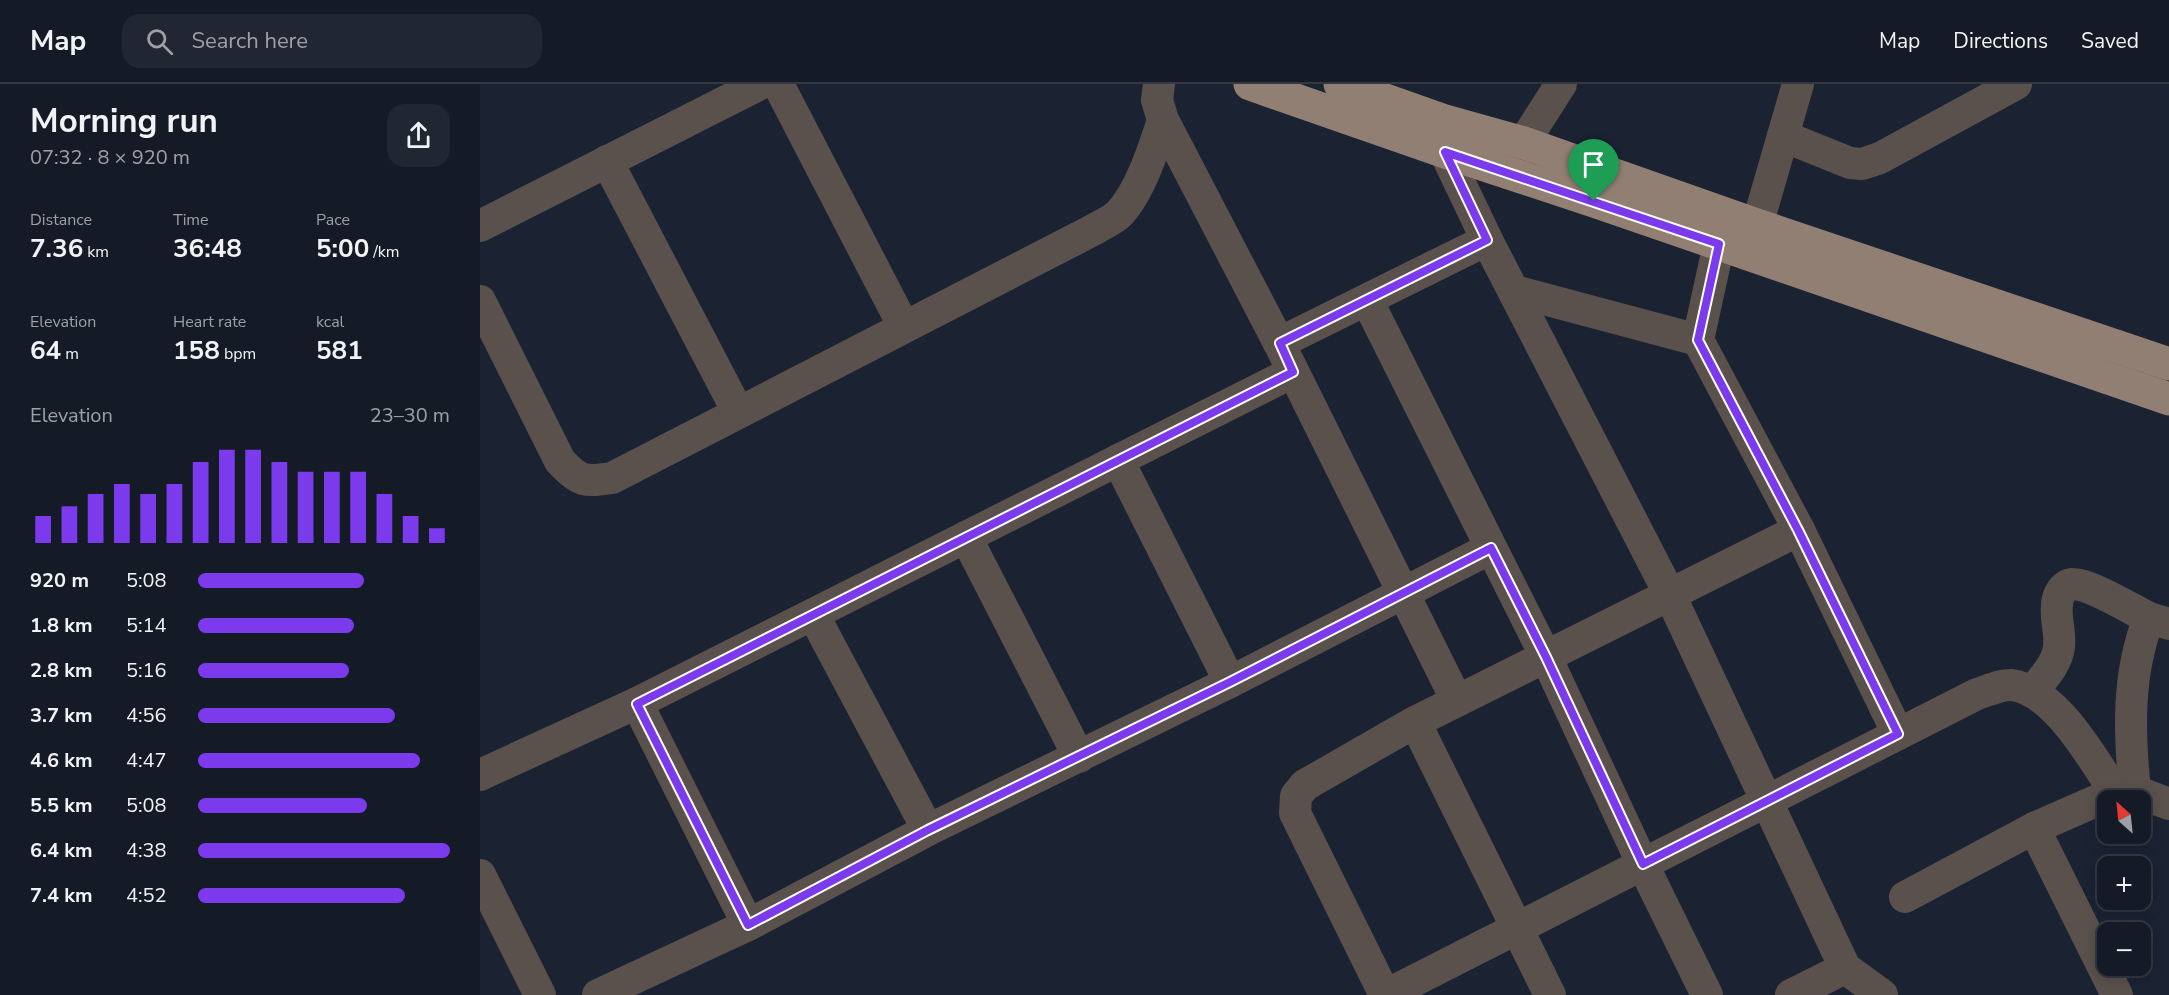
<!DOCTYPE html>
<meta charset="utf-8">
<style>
body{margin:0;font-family:"Nunito Sans",sans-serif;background:#212732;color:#f1f3f6;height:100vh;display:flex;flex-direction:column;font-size:22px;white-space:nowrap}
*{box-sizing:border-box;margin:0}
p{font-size:20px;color:#9da1a7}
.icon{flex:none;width:33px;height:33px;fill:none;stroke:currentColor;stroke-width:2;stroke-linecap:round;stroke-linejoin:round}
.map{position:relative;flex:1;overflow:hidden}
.panel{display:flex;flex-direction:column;background:#141a26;width:480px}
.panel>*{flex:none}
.needle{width:39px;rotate:333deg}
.tools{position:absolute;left:1617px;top:706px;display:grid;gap:12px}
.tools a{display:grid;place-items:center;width:54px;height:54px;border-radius:12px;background:#141a26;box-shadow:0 3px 15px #0003,0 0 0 2px #333843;font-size:30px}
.pin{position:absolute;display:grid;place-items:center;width:51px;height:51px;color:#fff;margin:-62px -26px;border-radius:50% 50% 50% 0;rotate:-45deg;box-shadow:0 0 6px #0007}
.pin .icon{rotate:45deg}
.round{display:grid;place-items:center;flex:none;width:63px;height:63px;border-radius:18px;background:#212732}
.headline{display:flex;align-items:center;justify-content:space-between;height:102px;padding:0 30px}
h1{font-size:33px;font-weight:700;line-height:45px}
.stats{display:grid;grid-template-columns:repeat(3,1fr);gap:9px;height:102px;padding:6px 30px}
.stats div{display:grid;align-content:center}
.stats b{font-size:26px;font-weight:700}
.stats small{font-size:16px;font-weight:400}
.stats p{font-size:16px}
.chart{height:168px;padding:12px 30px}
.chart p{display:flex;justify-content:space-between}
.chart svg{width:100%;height:108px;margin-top:6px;stroke:#7c3aed;stroke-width:6}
ul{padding:0 30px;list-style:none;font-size:20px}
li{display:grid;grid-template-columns:96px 72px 1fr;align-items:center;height:45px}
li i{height:15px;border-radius:8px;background:#7c3aed}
header{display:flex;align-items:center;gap:36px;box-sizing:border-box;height:84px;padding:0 30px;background:#141a26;border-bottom:2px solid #333843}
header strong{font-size:28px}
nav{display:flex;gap:33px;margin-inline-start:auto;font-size:21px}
.search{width:420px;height:54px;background:#212732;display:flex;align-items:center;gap:15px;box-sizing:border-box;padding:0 21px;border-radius:18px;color:#9da1a7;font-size:22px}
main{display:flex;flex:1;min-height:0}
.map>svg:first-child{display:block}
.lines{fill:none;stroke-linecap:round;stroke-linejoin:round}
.minor{stroke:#5a514c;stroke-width:32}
.major{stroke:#917f73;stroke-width:33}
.route-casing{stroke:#fff;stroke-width:12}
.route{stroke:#7c3aed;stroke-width:8}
</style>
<header>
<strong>Map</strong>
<div class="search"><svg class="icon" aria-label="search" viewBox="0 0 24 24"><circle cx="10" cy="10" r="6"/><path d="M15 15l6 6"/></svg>Search here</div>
<nav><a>Map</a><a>Directions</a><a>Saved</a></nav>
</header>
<main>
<section class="panel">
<div class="headline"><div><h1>Morning run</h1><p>07:32 · 8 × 920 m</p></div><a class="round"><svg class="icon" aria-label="share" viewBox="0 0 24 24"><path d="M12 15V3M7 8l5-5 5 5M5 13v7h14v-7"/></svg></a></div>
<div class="stats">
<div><p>Distance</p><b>7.36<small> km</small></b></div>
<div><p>Time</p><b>36:48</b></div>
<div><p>Pace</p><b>5:00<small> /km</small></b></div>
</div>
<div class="stats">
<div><p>Elevation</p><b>64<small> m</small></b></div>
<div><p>Heart rate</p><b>158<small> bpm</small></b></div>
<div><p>kcal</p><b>581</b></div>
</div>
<div class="chart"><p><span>Elevation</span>23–30 m</p>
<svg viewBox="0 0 160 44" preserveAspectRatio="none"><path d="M5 44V33M15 44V29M25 44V24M35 44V20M45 44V24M55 44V20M65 44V11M75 44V6M85 44V6M95 44V11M105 44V15M115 44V15M125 44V15M135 44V24M145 44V33M155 44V38"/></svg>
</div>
<ul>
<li><b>920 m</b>5:08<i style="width:66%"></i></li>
<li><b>1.8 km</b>5:14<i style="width:62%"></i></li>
<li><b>2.8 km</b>5:16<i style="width:60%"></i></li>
<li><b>3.7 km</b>4:56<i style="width:78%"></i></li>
<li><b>4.6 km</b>4:47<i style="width:88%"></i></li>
<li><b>5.5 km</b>5:08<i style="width:67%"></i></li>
<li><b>6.4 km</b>4:38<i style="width:100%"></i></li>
<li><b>7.4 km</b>4:52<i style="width:82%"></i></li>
</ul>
</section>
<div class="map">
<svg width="1689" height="911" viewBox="0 0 1689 911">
<rect width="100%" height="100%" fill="#1b2333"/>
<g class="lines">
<!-- minor -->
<g class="minor">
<path d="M 298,0 L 424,243"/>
<path d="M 679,0 L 677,16 L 683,36 L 799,259 L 977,617"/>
<path d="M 1303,52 L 1370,79 L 1382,80 L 1400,74 L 1536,0"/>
<path d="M 965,68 L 1007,156 L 1190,511 L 1365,884 L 1402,911"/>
<path d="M 127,77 L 258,328"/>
<path d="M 1030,80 L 1081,0"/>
<path d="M 0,142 L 280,0"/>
<path d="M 1239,160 L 1218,256 L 1319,446 L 1418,650"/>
<path d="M 1270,166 L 1318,0"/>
<path d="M 1034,207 L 1218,256"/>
<path d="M 887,216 L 1066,573 L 1163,781 L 1227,911"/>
<path d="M 0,217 L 80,377 C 100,398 104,398 132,394 L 615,145 C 623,140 633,136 639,130 C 660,108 674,64 683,36"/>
<path d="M 799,259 L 1007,156"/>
<path d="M 638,376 L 750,598"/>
<path d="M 486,453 L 599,673"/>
<path d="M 334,532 L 448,746"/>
<path d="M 1553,607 C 1563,594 1577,580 1579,563 C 1581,549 1575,535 1577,521 C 1577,512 1583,501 1592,500 C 1609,499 1653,526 1669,534"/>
<path d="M 157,619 L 268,841"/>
<path d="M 935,638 L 1070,911"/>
<path d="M 0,691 L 157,619 L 813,288"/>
<path d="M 1655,707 C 1649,648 1647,590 1669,534 L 1689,540"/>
<path d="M 1554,744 L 1637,911"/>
<path d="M 0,791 L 60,911"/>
<path d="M 1425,813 L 1554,744 L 1641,706 L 1655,707 L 1689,720"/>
<path d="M 118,911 L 268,841 L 448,746 L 750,598 L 1011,464"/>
<path d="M 905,911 L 815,729 L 816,712 L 825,701 L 935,638 L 1319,446"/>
<path d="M 906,911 L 1497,610 C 1507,607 1522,600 1532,601 C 1576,607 1612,674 1635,708"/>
<path d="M 1311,911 L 1365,884"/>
</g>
<!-- major -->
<g class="major">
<path d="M 770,0 L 965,68 L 1114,117 L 1689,315"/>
<path d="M 860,0 L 965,37 L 1044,59 L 1277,141 L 1689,280"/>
</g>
</g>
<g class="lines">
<defs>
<path id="route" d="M 965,68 L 1239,160 L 1218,256 L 1318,446 L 1418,650 L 1163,780 L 1066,573 L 1011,464 L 750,598 L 448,746 L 268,841 L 157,620 L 813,288 L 800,259 L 1007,156 Z"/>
</defs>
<!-- route casing -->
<use href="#route" class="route-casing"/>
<!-- route -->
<use href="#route" class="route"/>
</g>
</svg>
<div class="tools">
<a><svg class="needle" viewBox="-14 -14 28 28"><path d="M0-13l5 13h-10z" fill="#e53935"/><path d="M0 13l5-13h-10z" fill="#9da1a7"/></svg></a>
<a>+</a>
<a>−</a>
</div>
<div class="pin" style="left:1114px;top:117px;background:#1e9e55"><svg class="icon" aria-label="arrive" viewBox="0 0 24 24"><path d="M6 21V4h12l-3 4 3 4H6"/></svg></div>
</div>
</main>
